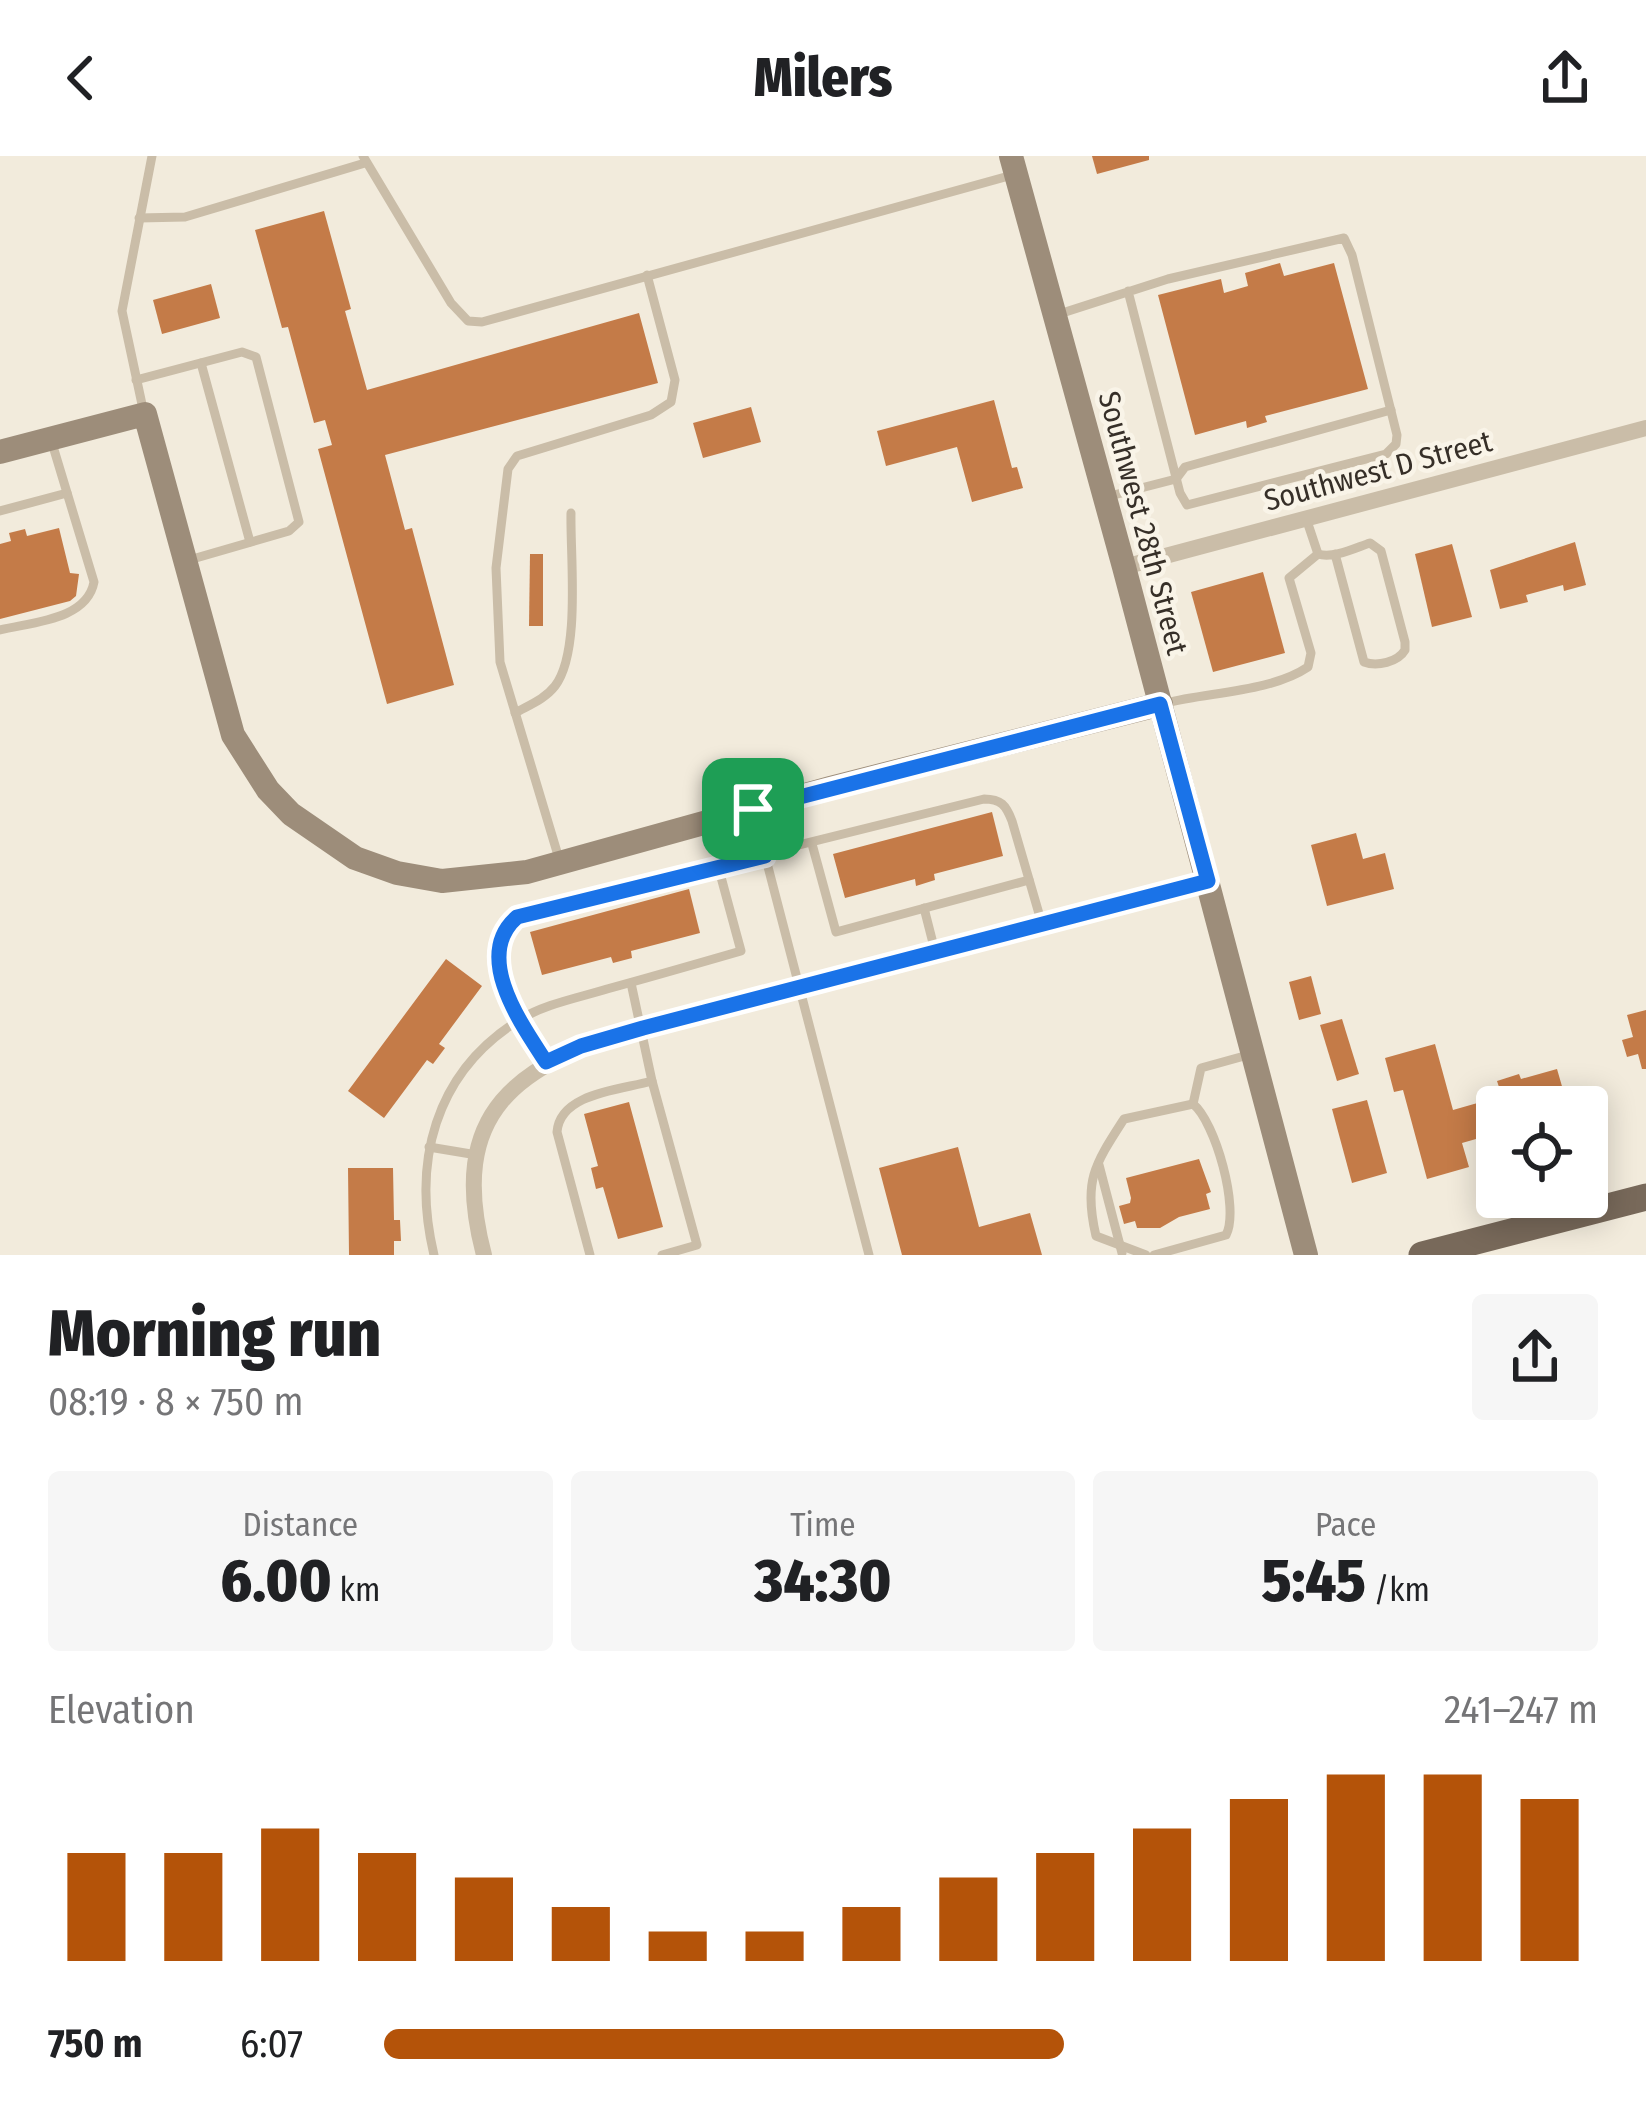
<!DOCTYPE html>
<meta charset="utf-8">
<style>
body{margin:0;font-family:"Fira Sans Condensed",sans-serif;background:#f6f6f6;color:#202124;height:100vh;display:flex;flex-direction:column;font-size:45px;white-space:nowrap}
*{box-sizing:border-box;margin:0}
p{font-size:39px;color:#757577}
.icon{flex:none;width:66px;height:66px;fill:none;stroke:currentColor;stroke-width:2;stroke-linecap:round;stroke-linejoin:round}
.map{position:relative;height:1099px;overflow:hidden}
.details{display:flex;flex-direction:column;background:#fff;flex:1}
.details>*{flex:none}
.buttons{position:absolute;left:1476px;top:930px;display:grid;gap:24px}
.buttons a{display:grid;place-items:center;width:132px;height:132px;border-radius:12px;background:#fff;box-shadow:0 6px 30px #0003;font-size:60px}
.pin{position:absolute;display:grid;place-items:center;width:102px;height:102px;color:#fff;margin:-51px;border-radius:24px;box-shadow:0 6px 18px #0006}
.round{display:grid;place-items:center;flex:none;width:126px;height:126px;border-radius:12px;background:#f6f6f6}
.headline{display:flex;align-items:center;justify-content:space-between;height:204px;padding:0 48px}
h1{font-size:66px;font-weight:800;line-height:90px}
.stats{display:grid;grid-template-columns:repeat(3,1fr);gap:18px;height:204px;padding:12px 48px}
.stats div{display:grid;align-content:center;border-radius:12px;background:#f6f6f6;text-align:center}
.stats b{font-size:60px;font-weight:800}
.stats small{font-size:33px;font-weight:400}
.stats p{font-size:33px}
.chart{height:336px;padding:24px 48px}
.chart p{display:flex;justify-content:space-between}
.chart svg{width:100%;height:216px;margin-top:12px;stroke:#b45309;stroke-width:6}
ul{padding:0 48px;list-style:none;font-size:39px}
li{display:grid;grid-template-columns:192px 144px 1fr;align-items:center;height:90px}
li i{height:30px;border-radius:15px;background:#b45309}
header{display:flex;justify-content:space-between;align-items:center;height:156px;padding:0 48px;background:#fff;font-size:54px;font-weight:800}
.map>svg:first-child{display:block}
.building{fill:#c47b48}
.lines{fill:none;stroke-linecap:round;stroke-linejoin:round}
.lane{stroke:#cabda8;stroke-width:9}
.street{stroke:#cabda8;stroke-width:16}
.secondary{stroke:#9d8d7a;stroke-width:24}
.primary{stroke:#78695a;stroke-width:27}
.route-casing{stroke:#fff;stroke-width:24}
.route{stroke:#1a73e8;stroke-width:15}
.labels{text-anchor:middle;dominant-baseline:central;stroke-width:9;stroke-linejoin:round;paint-order:stroke}
.street-label{font-size:30px;fill:#362f28;stroke:#f9f4e8}
</style>
<header><svg class="icon" aria-label="back" viewBox="0 0 24 24"><path d="M15 5l-7 7 7 7"/></svg>Milers<svg class="icon" aria-label="share" viewBox="0 0 24 24"><path d="M12 15V3M7 8l5-5 5 5M5 13v7h14v-7"/></svg></header>
<div class="map">
<svg width="1646" height="1099" viewBox="0 0 1646 1099">
<rect width="100%" height="100%" fill="#f2ebdc"/>
<!-- building -->
<g class="building">
<path d="M 1092,0 L 1149,0 L 1149,4 L 1097,18 Z"/>
<path d="M 324,55 L 351,153 L 345,155 L 367,234 L 639,157 L 658,227 L 385,299 L 405,374 L 412,372 L 454,529 L 387,548 L 318,293 L 332,289 L 325,264 L 314,267 L 288,171 L 282,172 L 255,74 Z"/>
<path d="M 1280,107 L 1284,120 L 1334,107 L 1368,233 L 1265,260 L 1267,266 L 1247,272 L 1246,265 L 1195,279 L 1158,139 L 1221,123 L 1224,137 L 1248,130 L 1245,117 Z"/>
<path d="M 211,128 L 220,162 L 162,178 L 153,144 Z"/>
<path d="M 994,244 L 1012,312 L 1017,311 L 1023,332 L 972,346 L 957,291 L 886,310 L 877,275 Z"/>
<path d="M 751,251 L 761,286 L 703,302 L 693,267 Z"/>
<path d="M 59,372 L 70,417 L 79,418 L 76,440 L 70,445 L 0,463 L 0,388 L 11,385 L 9,377 L 25,373 L 27,380 Z"/>
<path d="M 1575,386 L 1586,429 L 1564,435 L 1563,429 L 1526,439 L 1528,446 L 1500,453 L 1490,414 Z"/>
<path d="M 1452,388 L 1472,461 L 1432,471 L 1415,398 Z"/>
<path d="M 530,398 L 543,398 L 543,470 L 529,470 Z"/>
<path d="M 1263,416 L 1285,497 L 1213,516 L 1191,436 Z"/>
<path d="M 992,656 L 1003,700 L 934,718 L 935,724 L 916,730 L 915,723 L 845,742 L 833,698 Z"/>
<path d="M 1356,677 L 1363,703 L 1385,697 L 1394,733 L 1327,750 L 1311,689 Z"/>
<path d="M 689,733 L 700,777 L 631,795 L 632,802 L 613,807 L 611,801 L 542,819 L 530,776 Z"/>
<path d="M 446,803 L 482,830 L 439,888 L 445,892 L 433,908 L 427,904 L 384,962 L 348,935 Z"/>
<path d="M 1311,820 L 1321,858 L 1299,864 L 1289,826 Z"/>
<path d="M 1646,854 L 1646,913 L 1642,913 L 1638,898 L 1627,901 L 1622,884 L 1633,881 L 1627,859 Z"/>
<path d="M 1342,863 L 1359,918 L 1337,925 L 1320,869 Z"/>
<path d="M 1435,888 L 1453,954 L 1502,940 L 1497,925 L 1519,918 L 1521,923 L 1557,913 L 1568,951 L 1497,951 L 1497,977 L 1462,987 L 1469,1011 L 1427,1023 L 1403,934 L 1394,936 L 1385,902 Z"/>
<path d="M 1367,944 L 1387,1017 L 1352,1027 L 1332,953 Z"/>
<path d="M 629,946 L 663,1071 L 618,1083 L 603,1031 L 596,1033 L 591,1012 L 598,1010 L 584,958 Z"/>
<path d="M 958,991 L 979,1071 L 1030,1057 L 1042,1099 L 902,1099 L 879,1012 Z"/>
<path d="M 1199,1003 L 1211,1036 L 1206,1038 L 1210,1053 L 1179,1061 L 1160,1072 L 1137,1072 L 1135,1065 L 1124,1068 L 1119,1050 L 1130,1047 L 1131,1042 L 1126,1022 Z"/>
<path d="M 348,1012 L 393,1012 L 394,1064 L 400,1064 L 401,1085 L 394,1085 L 394,1099 L 349,1099 Z"/>
</g>
<g class="lines">
<!-- lane -->
<g class="lane">
<path d="M 363,0 L 451,147 L 468,165 L 482,166 L 1016,18"/>
<path d="M 139,62 L 185,61 L 365,7"/>
<path d="M 1056,159 L 1168,123 L 1344,82 L 1352,99 L 1397,279 L 1396,288 L 1386,298 L 1187,349 L 1180,337 L 1128,135"/>
<path d="M 201,207 L 250,386"/>
<path d="M 136,224 L 242,196 L 256,201 L 299,366 L 289,375 L 189,404"/>
<path d="M 143,253 L 122,155 L 152,0"/>
<path d="M 1106,341 L 1176,323 L 1185,311 L 1391,254"/>
<path d="M 0,355 L 67,337"/>
<path d="M 1306,362 L 1318,398 C 1333,403 1355,392 1370,387 L 1381,395 L 1405,486 L 1405,494 C 1398,506 1377,511 1364,506 L 1335,398"/>
<path d="M 0,474 C 32,466 87,464 94,426 L 52,287"/>
<path d="M 1166,547 C 1209,536 1271,536 1308,511 L 1311,497 L 1289,422 L 1318,398"/>
<path d="M 515,557 C 529,549 545,543 555,530 C 581,496 570,400 571,357"/>
<path d="M 754,657 L 869,1099"/>
<path d="M 812,688 L 836,776 L 1029,724"/>
<path d="M 560,706 L 500,506 L 496,412 L 508,313 L 517,300 L 651,259 L 671,246 L 675,224 L 647,119"/>
<path d="M 924,752 L 935,795"/>
<path d="M 631,827 L 652,925 L 697,1089 L 662,1099"/>
<path d="M 546,906 C 521,867 463,779 533,755 L 984,643 C 1001,643 1006,649 1012,665 L 1042,768"/>
<path d="M 1193,948 L 1201,912 L 1248,899"/>
<path d="M 429,991 L 477,999"/>
<path d="M 1099,1009 L 1122,1097"/>
<path d="M 434,1099 C 412,1007 434,917 519,864 C 545,848 578,842 607,833 C 651,821 696,808 741,795 L 718,710"/>
<path d="M 590,1099 L 557,976 C 560,937 620,934 652,925"/>
<path d="M 1146,1099 L 1096,1080 C 1083,1025 1095,1008 1124,963 L 1193,948 C 1215,965 1240,1053 1226,1079 L 1154,1099"/>
</g>
<!-- street -->
<g class="street">
<path d="M 1124,411 L 1646,272"/>
<path d="M 484,1099 C 446,955 517,908 643,871 L 1208,725"/>
</g>
<!-- secondary -->
<g class="secondary">
<path d="M 1011,0 L 1124,411 L 1306,1099"/>
<path d="M 0,296 L 145,258 L 233,579 L 268,634 L 291,658 L 355,702 L 397,717 L 442,725 L 527,716 L 830,632 L 1161,548"/>
</g>
<!-- primary -->
<path class="primary" d="M 1422,1099 L 1646,1041"/>
</g>
<g class="lines">
<defs>
<path id="route" d="M 1160,548 L 1208,725 L 643,872 L 581,890 L 546,906 C 522,869 472,800 517,761 L 765,700 L 753,653 Z"/>
</defs>
<!-- route casing -->
<use href="#route" class="route-casing"/>
<!-- route -->
<use href="#route" class="route"/>
</g>
<g class="labels">
<!-- street labels -->
<g class="street-label">
<text transform="translate(1378 315) rotate(-15)">Southwest D Street</text>
<text transform="translate(1143 367) rotate(75)">Southwest 28th Street</text>
</g>
</g>
</svg>
<div class="buttons">
<a><svg class="icon" aria-label="locate" viewBox="0 0 24 24"><circle cx="12" cy="12" r="6"/><path d="M12 2v4M12 18v4M2 12h4M18 12h4"/></svg></a>
</div>
<div class="pin" style="left:753px;top:653px;background:#1e9e55"><svg class="icon" aria-label="arrive" viewBox="0 0 24 24"><path d="M6 21V4h12l-3 4 3 4H6"/></svg></div>
</div>
<section class="details">
<div class="headline"><div><h1>Morning run</h1><p>08:19 · 8 × 750 m</p></div><a class="round"><svg class="icon" aria-label="share" viewBox="0 0 24 24"><path d="M12 15V3M7 8l5-5 5 5M5 13v7h14v-7"/></svg></a></div>
<div class="stats">
<div><p>Distance</p><b>6.00<small> km</small></b></div>
<div><p>Time</p><b>34:30</b></div>
<div><p>Pace</p><b>5:45<small> /km</small></b></div>
</div>
<div class="chart"><p><span>Elevation</span>241–247 m</p>
<svg viewBox="0 0 160 44" preserveAspectRatio="none"><path d="M5 44V22M15 44V22M25 44V17M35 44V22M45 44V27M55 44V33M65 44V38M75 44V38M85 44V33M95 44V27M105 44V22M115 44V17M125 44V11M135 44V6M145 44V6M155 44V11"/></svg>
</div>
<ul>
<li><b>750 m</b>6:07<i style="width:56%"></i></li>
</ul>
</section>
